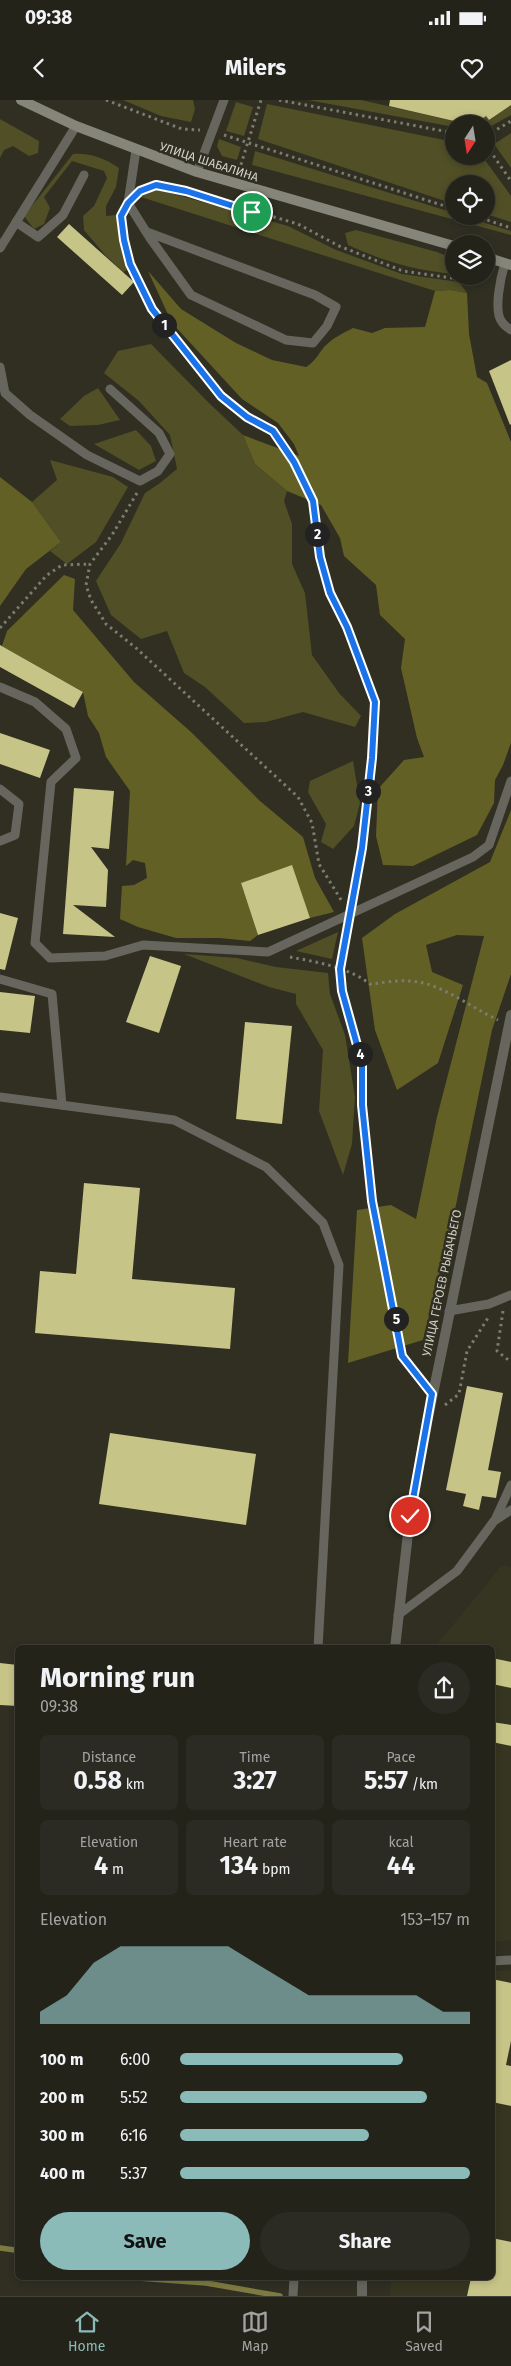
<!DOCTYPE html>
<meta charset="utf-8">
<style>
body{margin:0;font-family:"Fira Sans",sans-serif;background:#2c2b23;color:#f1f3f6;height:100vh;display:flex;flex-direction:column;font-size:19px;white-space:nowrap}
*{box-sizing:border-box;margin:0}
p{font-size:16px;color:#a3a4a2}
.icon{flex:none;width:28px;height:28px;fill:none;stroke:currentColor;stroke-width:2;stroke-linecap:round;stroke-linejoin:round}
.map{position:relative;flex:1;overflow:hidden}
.drawer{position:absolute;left:15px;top:1545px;width:480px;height:635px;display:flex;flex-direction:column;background:#24231a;border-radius:8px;box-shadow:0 2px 8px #0003,0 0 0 1px #414039}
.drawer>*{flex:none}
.needle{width:32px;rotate:192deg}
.tools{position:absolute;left:445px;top:15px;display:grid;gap:10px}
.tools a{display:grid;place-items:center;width:50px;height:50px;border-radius:50%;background:#24231a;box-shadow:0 2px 8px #0003,0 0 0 1px #414039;font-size:25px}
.pin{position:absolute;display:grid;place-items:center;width:42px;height:42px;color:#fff;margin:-21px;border:2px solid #fff;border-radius:50%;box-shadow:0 1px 5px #0007}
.km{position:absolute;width:25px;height:25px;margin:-12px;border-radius:50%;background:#222;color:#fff;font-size:14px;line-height:25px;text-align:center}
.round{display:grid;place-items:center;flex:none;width:52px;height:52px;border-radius:26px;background:#2c2b23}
.head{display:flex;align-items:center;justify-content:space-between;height:85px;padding:0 25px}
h1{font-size:28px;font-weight:700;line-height:38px}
.stats{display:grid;grid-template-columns:repeat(3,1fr);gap:8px;height:85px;padding:5px 25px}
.stats div{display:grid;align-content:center;border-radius:8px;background:#2c2b23;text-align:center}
.stats b{font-size:25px;font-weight:700}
.stats small{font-size:14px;font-weight:400}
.stats p{font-size:14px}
.chart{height:140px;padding:10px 25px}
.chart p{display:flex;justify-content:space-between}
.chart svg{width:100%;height:90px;margin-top:5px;fill:#8bbbb9;opacity:.7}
.button{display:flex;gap:10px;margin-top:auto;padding:10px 25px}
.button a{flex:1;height:58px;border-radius:30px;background:#8bbbb9;color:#111;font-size:20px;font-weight:700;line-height:58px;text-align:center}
.button a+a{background:#2c2b23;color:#f1f3f6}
ul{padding:0 25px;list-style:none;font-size:16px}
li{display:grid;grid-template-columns:80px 60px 1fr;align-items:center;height:38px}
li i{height:12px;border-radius:6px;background:#8bbbb9}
.status{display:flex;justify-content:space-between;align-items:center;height:35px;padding:0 25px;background:#24231a;direction:ltr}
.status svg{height:14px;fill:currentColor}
header{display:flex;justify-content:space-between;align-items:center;height:65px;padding:0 25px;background:#24231a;font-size:22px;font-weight:700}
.menu{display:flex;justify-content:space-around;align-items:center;height:70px;border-top:1px solid #414039;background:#24231a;font-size:14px;color:#a3a4a2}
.menu a{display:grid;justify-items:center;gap:2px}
.menu .current{color:#8bbbb9}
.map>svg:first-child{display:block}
.built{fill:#363521}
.green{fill:#514f26}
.forest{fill:#636026}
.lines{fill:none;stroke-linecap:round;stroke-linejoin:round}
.stream{stroke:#7d7b41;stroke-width:5.5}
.building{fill:#c6c487}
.path{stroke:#7c7c71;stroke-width:3;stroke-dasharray:2.5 4;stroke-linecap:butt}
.service{stroke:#66665f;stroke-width:9}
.minor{stroke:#66665f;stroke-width:10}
.secondary{stroke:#85857a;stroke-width:10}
.route-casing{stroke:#fff;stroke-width:10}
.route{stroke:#1a73e8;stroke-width:6}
.labels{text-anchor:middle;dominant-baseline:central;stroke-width:5;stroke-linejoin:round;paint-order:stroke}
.street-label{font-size:12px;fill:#d2d2ca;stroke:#302f22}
</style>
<div class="status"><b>09:38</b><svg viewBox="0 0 49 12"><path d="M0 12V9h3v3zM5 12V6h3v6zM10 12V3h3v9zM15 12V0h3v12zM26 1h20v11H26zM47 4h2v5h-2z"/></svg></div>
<header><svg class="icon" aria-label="back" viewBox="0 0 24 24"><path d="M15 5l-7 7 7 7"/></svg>Milers<svg class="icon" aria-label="heart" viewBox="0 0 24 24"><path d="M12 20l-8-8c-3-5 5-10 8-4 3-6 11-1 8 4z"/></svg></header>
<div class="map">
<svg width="511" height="2196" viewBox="0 0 511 2196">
<rect width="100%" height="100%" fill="#302f22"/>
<!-- built -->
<g class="built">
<path d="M 502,1465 L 511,1467 L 511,1840 L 493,1842 L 492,1548 L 434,1548 Z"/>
<path d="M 511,1870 L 511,2196 L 390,2196 L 391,2178 L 492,2178 L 493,1871 Z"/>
</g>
<!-- green -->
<g class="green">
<path d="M 123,0 L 193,0 L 195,9 L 191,22 L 161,16 Z"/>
<path d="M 308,0 L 361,0 L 467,24 L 454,24 L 454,27 Z"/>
<path d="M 236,2 L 253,7 L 244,36 L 226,31 Z"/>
<path d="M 267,4 L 454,42 L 454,56 L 482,56 L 511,96 L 511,122 L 486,114 L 486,84 L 454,84 L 454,104 L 258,39 Z"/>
<path d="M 511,5 L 511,15 L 486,29 L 486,24 L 469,24 L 470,21 L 478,22 L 486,16 L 489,20 Z"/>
<path d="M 0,19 L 39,41 L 38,53 L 29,56 L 13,46 L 4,50 L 0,58 Z"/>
<path d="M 511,33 L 511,68 L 494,44 Z"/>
<path d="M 219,39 L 241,47 L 237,60 L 222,56 L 217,46 Z"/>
<path d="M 255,51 L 454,113 L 454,116 L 463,116 L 511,131 L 511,135 L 252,65 Z"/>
<path d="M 73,54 C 91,53 104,58 119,68 L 116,87 L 106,106 L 106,116 L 116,115 L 127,170 L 123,172 L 106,156 L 84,130 L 83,116 L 94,106 L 107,78 L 104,71 L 72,61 L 44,97 L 50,108 L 44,124 L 34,129 L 24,116 Z"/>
<path d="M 156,89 L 288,126 L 336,150 L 402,174 L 459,182 L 467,193 L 450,190 L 435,191 L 141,97 Z"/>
<path d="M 356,130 L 437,152 L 454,159 L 454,174 C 413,170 386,162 348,145 L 345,133 Z"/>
<path d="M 151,244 L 209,303 L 243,335 L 255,364 L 287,391 L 284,401 L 292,424 L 292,464 L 305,493 L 312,555 L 339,593 L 361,616 L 355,627 L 303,612 L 266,622 L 244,623 L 205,587 L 184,573 L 167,531 L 141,539 L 111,515 L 96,481 L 121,443 L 145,393 L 160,383 L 177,369 L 170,335 L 139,301 L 104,273 L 118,251 Z"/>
<path d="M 98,288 L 120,320 L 98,325 L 70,326 L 60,319 L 84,296 Z"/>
<path d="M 136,330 L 151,346 L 156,361 L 139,370 L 94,344 Z"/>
<path d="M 50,360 L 113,377 L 128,387 L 96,442 L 67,464 L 50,451 L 61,442 L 32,402 L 57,380 Z"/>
<path d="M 353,661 L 360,703 L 354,726 L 333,749 L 321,742 L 326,724 L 308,692 L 310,681 Z"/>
<path d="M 338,832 L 332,859 L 296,851 Z"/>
<path d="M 184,854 L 237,858 L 276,867 L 328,873 L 330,894 L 345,935 L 355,997 L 352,1044 L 343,1075 L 319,1011 L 323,950 L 296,904 L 296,894 L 269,887 Z"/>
</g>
<!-- forest -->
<g class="forest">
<path d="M 148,171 L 181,209 L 236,243 L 272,260 L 306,267 C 316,261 318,254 325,246 C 333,238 343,233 353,228 L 372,233 L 385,228 L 425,227 L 435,191 L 450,190 L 467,193 L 469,234 L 477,277 L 487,283 L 511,342 L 511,643 L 503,665 L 495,680 L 494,703 L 477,735 L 413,766 L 383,765 L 376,736 L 378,689 L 404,660 L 424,657 L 417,638 L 401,568 L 405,539 L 380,515 L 376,485 L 344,456 L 340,438 L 321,405 L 287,391 L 255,364 L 243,335 L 299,356 L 294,344 L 278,323 L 242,299 L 172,223 Z"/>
<path d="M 0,377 L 32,402 L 61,442 L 26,469 L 0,506 Z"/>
<path d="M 64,475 L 75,479 L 73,510 L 134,582 L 191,632 L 260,701 L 303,737 L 315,778 L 334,812 L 310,818 L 291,766 L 241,783 L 258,835 L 250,841 L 220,838 L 176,838 L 138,827 L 120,819 L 122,786 L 134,785 L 147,778 L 145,763 L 133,760 L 126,766 L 130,691 L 106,657 L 99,633 L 88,616 L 83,592 L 2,546 L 7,531 Z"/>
<path d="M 511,710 L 511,874 L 492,930 L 452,1124 L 423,1240 L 348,1263 L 357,1110 L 391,1105 L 416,1119 L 437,1017 L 484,836 L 457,835 L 426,845 L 432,872 L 463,885 L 438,963 L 397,990 L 375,930 L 362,838 L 395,814 L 490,762 Z"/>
</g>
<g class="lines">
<!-- stream -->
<g class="stream">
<path d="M 0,2148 L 15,2150"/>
<path d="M 138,2178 L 206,2183 L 280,2196"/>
</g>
</g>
<!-- building -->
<g class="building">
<path d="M 390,0 L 511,0 L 511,5 L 489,20 L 486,16 L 478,22 L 470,21 L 469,24 L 467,24 L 389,6 Z"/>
<path d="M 69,124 L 134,182 L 122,195 L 57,137 Z"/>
<path d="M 511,260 L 511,324 L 510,325 L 489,271 Z"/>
<path d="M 0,545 L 83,592 L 74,608 L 0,567 Z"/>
<path d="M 0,633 L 50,650 L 40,678 L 0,664 Z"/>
<path d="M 74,688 L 114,691 L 109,749 L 91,747 L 108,770 L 106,807 L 73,805 L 115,837 L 63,834 Z"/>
<path d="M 292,765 L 310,818 L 258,835 L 241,783 Z"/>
<path d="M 0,813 L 18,818 L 5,870 L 0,869 Z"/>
<path d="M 150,856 L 181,866 L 159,933 L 126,922 Z"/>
<path d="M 0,892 L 35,896 L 30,933 L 0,930 Z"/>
<path d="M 245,922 L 292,926 L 282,1024 L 236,1019 Z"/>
<path d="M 84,1083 L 140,1088 L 132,1179 L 235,1188 L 230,1249 L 35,1233 L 40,1171 L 76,1174 Z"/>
<path d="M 467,1286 L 503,1293 L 488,1370 L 501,1372 L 496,1398 L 482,1396 L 479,1410 L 463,1406 L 466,1394 L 446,1390 Z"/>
<path d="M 110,1333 L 256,1354 L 246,1425 L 99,1404 Z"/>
<path d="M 492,1558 L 511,1562 L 511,1588 L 492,1584 Z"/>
<path d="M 0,1563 L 18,1565 L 18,1606 L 0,1605 Z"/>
<path d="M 492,1622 L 511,1625 L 511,1646 L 492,1642 Z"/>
<path d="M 492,1879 L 511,1883 L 511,1941 L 506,1965 L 511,1966 L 511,2006 L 492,2002 Z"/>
<path d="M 492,2138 L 511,2142 L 511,2196 L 467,2196 L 471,2178 L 492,2178 Z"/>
</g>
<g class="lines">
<!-- path -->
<g class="path">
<path d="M 106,0 L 182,29 L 200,30"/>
<path d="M 279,0 L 454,33"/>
<path d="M 224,35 L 454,109"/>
<path d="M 486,36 L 511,21"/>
<path d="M 486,45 L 511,81"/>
<path d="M 239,71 L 261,0"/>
<path d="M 142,90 L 156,85 L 186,91 L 298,124 L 339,146 L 403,171 L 466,180 L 488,179"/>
<path d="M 475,116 L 511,128"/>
<path d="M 122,118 L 124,140 L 130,164 L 152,209 L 221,296 L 247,317 L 273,331 L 294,362 L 313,401 L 320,457 L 330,493 L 347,527 L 375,602 L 372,658 L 362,748 L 353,798"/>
<path d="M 137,393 L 112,435 L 90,464 L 86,485 L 91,500 L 106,524 L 136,548 L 298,697 L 312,723 L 319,764 L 343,803"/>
<path d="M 0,528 L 47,475 L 62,465 L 90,464"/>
<path d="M 347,829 L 340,869 L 342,891 L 362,963 L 362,1005 L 372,1101 L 402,1256 L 423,1281"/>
<path d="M 290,857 C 317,862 348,867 370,884 C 382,883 396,880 409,881 C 440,882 470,907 498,920"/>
<path d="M 503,1211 L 497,1251 L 511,1262"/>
<path d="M 445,1305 L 459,1294 L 467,1251 L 488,1218"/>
</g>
<!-- service -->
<g class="service">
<path d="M 136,50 L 128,103 L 150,138 L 191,195 L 286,240 L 313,243 L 327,226 L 336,207 L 315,195 L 147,132"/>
<path d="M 197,72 L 224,0"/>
<path d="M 16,122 L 38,137 L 63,115 L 84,75"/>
<path d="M 0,148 L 76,26"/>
<path d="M 505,163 C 501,176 493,211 502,222 C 504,225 508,228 511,230"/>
<path d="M 0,267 L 5,293 L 30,315 L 87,355 L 140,381 L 158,371 L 170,354 L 159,333 L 110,289"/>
<path d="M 0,587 L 35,602 L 66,629 L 76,658 L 51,682 L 35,843 L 50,858 L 105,856 L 143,845 L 268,852 L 473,757 L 489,745 L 511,681"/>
<path d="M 0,689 L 19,704 L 15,735 L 0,741"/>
<path d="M 0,879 L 52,894 L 62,1005"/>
<path d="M 0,997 L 174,1020 L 266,1067 L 323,1123 L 339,1165 L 318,1548"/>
<path d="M 449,1211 L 489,1204 L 511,1195"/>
<path d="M 495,1420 L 511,1385"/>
<path d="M 398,1515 L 457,1471 L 494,1421 L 511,1410"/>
<path d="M 492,1861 L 511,1860"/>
<path d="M 293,2196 L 294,2178"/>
</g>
<!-- minor -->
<g class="minor">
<path d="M 395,1548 L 410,1416 L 428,1318 L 511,915"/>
<path d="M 362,2196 L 362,2178"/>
</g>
<!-- secondary -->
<g class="secondary">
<path d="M 21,0 L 76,26 L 197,72 L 454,146"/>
<path d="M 486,157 L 511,165"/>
</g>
</g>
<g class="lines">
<defs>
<path id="route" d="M 252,112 L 186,91 L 156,85 L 140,91 L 128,103 L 121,116 L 124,140 L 130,164 L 152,209 L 221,296 L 247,317 L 273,331 L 294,362 L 313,401 L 320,457 L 330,493 L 347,527 L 375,602 L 372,658 L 362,748 L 340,869 L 342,891 L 362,963 L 362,1005 L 372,1101 L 402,1256 L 432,1294 L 410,1416"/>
</defs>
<!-- route casing -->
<use href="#route" class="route-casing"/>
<!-- route -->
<use href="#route" class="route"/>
</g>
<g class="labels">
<!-- street labels -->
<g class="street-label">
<text transform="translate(209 62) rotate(18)">УЛИЦА ШАБАЛИНА</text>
<text transform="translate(442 1183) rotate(-78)">УЛИЦА ГЕРОЕВ РЫБАЧЬЕГО</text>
</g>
</g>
</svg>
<div class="tools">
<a><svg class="needle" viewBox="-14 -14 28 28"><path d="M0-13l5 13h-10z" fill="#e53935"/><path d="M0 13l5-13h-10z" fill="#a3a4a2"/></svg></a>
<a><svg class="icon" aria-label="locate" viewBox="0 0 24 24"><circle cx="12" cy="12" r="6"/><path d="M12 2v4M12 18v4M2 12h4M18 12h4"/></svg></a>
<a><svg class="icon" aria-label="layers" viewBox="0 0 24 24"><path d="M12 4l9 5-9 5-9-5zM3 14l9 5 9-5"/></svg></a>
</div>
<div class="pin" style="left:252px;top:112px;background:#1e9e55"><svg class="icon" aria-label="arrive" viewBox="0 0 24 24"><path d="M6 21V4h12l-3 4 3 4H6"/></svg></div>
<div class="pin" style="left:410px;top:1416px;background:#d93025"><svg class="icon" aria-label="check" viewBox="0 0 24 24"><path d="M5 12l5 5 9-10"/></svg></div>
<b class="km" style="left:164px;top:225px">1</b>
<b class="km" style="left:317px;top:434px">2</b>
<b class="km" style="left:368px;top:691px">3</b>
<b class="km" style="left:360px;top:954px">4</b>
<b class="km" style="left:396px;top:1219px">5</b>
<section class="drawer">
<div class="head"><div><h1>Morning run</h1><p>09:38</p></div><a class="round"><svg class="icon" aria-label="share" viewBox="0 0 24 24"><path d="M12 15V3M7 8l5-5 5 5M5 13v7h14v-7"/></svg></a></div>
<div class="stats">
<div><p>Distance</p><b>0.58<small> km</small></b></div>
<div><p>Time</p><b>3:27</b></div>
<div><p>Pace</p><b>5:57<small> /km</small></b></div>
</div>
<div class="stats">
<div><p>Elevation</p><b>4<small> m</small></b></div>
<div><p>Heart rate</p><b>134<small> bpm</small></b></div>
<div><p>kcal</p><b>44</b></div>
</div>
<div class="chart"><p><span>Elevation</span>153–157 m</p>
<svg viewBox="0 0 160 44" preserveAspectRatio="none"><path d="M0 44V38L10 30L20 14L30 6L40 6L50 6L60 6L70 6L80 14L90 22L100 30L110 30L120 30L130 30L140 30L150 38L160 38V44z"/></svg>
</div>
<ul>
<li><b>100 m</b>6:00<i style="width:77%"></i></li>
<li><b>200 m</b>5:52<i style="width:85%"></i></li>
<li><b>300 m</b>6:16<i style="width:65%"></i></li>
<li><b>400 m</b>5:37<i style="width:100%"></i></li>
</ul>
<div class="button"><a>Save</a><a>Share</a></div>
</section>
</div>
<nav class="menu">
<a class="current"><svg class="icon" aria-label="home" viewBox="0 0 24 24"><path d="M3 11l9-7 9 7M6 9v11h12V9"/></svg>Home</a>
<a><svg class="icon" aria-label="map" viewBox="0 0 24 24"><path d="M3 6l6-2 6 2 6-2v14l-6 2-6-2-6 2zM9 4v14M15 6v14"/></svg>Map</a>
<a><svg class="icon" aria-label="saved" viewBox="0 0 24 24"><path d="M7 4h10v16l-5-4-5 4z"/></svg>Saved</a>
</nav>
